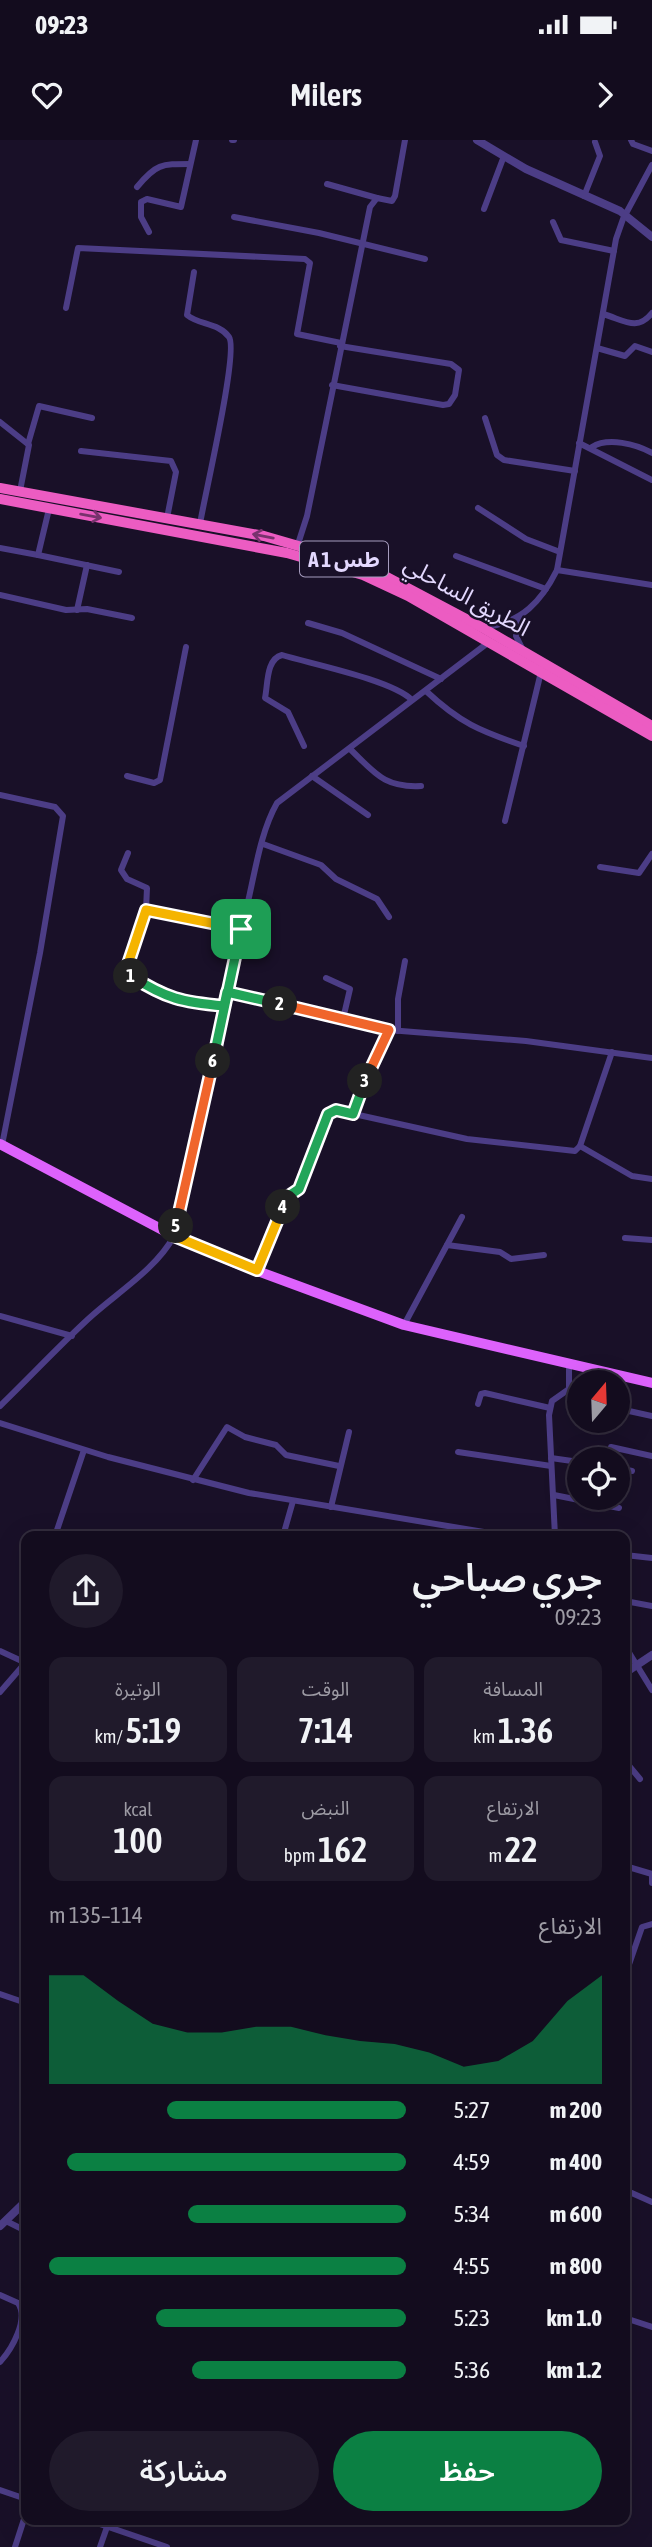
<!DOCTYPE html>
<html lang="ar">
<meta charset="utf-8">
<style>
body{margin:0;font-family:"Asap Condensed","Noto Sans Arabic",sans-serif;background:#201a2b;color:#f1f3f6;direction:rtl;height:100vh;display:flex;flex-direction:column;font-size:26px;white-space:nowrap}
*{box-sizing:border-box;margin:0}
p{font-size:23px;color:#9d9ba4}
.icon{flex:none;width:38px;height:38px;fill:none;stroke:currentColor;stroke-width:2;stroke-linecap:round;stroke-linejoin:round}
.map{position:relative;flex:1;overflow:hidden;direction:ltr}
.drawer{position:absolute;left:21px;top:1391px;width:609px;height:994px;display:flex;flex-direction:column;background:#130c1e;border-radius:14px;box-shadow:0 7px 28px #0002,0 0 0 2px #322c3c;direction:rtl}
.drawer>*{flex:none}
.needle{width:46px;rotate:19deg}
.controls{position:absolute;left:567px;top:1230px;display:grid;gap:14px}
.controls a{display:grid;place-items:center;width:63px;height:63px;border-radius:50%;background:#130c1e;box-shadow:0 7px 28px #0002,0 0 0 2px #322c3c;font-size:35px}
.pin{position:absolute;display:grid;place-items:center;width:60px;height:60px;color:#fff;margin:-30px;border-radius:14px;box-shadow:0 4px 10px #0006}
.km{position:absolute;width:35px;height:35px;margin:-18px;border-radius:50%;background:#222;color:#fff;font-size:19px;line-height:35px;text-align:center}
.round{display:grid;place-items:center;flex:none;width:74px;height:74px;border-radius:37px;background:#201a2b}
.head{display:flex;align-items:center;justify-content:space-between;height:119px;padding:0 28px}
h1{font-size:38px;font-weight:600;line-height:52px}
.figures{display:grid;grid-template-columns:repeat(3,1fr);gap:10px;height:119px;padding:7px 28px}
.figures div{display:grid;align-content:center;border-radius:14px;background:#201a2b;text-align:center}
.figures b{font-size:35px;font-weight:600}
.figures small{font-size:19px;font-weight:400}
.figures p{font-size:19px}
.chart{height:196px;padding:14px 28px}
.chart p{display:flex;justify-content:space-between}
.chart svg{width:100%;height:126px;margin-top:7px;fill:#0b8043;opacity:.7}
.cta{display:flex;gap:14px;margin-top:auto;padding:14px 28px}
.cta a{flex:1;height:80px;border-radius:42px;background:#0b8043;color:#fff;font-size:28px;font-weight:600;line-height:80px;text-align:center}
.cta a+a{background:#201a2b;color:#f1f3f6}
ul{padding:0 28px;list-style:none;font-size:23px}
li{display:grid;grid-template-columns:112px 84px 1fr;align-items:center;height:52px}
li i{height:18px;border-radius:9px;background:#0b8043}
.status{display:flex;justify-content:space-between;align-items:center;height:49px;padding:0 35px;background:#130c1e;direction:ltr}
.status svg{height:19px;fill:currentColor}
header{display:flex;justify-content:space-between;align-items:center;height:91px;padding:0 28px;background:#130c1e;font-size:32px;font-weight:600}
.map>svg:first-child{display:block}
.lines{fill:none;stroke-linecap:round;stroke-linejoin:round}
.minor{stroke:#4c3d86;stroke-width:6}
.tertiary{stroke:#4c3d86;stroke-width:8}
.primary{stroke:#dd62fc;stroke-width:10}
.trunk{stroke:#ec5cc2;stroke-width:10}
.oneway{stroke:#78326d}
.split-1-casing{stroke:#fff;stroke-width:14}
.split-2-casing{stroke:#fff;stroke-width:14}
.split-3-casing{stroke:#fff;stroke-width:14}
.split-4-casing{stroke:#fff;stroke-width:14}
.split-5-casing{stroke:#fff;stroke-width:14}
.split-6-casing{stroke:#fff;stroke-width:14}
.split-7-casing{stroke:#fff;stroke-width:14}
.split-1{stroke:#f5b400;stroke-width:9}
.split-2{stroke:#22a559;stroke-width:9}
.split-3{stroke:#f0652b;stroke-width:9}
.split-4{stroke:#22a559;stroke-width:9}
.split-5{stroke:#f5b400;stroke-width:9}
.split-6{stroke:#f0652b;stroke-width:9}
.split-7{stroke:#22a559;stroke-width:9}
.labels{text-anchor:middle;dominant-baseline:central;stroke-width:5;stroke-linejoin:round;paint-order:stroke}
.shield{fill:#191028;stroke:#a69cbe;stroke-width:2}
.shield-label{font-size:21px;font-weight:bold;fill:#e3d8fe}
.street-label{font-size:23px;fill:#e3d8fe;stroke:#191028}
</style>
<div class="status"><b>09:23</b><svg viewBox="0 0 49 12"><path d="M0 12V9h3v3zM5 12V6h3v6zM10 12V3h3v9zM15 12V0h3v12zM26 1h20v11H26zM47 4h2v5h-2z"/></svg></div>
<header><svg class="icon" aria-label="forward" viewBox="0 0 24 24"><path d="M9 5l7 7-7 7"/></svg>Milers<svg class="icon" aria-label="heart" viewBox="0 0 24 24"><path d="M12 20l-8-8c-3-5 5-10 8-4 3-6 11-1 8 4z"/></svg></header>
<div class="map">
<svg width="652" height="2407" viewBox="0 0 652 2407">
<rect width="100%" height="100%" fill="#191028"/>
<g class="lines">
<!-- minor -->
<g class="minor">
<path d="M 232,0 L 234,0"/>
<path d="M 631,0 L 633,4 L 652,11"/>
<path d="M 327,44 L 377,58"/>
<path d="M 137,47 C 156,24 161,24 190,24"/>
<path d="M 584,56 L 600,16 L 595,2"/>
<path d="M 484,69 L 504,16"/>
<path d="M 234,77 L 319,93 L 425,119"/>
<path d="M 553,82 L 561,100 L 614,111"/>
<path d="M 149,92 L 141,77 L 141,62 L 147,59 L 181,67 L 196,0"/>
<path d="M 194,132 L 187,175 C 199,185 219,183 229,197 C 239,211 204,358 200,384"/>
<path d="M 66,168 L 78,108 L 305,119 L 310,123 L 297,194 L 341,203"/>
<path d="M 603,174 C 624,180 637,192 652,173"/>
<path d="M 597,208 L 625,216 L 635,206 L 652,212"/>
<path d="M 332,245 L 443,265 L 449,264 L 455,255 L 459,230 L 451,224 L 340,206"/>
<path d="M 485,278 L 497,315 L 504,320 L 575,331"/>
<path d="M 0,282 L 29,305 L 20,351"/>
<path d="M 579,303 L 652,340"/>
<path d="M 28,304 L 39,266 L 92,278"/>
<path d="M 592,307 C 608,297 636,304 652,313"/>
<path d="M 81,311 L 171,321 L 176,332 L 167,378"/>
<path d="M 478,368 L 526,399 L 560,412"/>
<path d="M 298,404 L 307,376 L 370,67 L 377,58 L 392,61 L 395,56 L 405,0"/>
<path d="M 0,408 L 38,415 L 49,369"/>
<path d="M 38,415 L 119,432"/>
<path d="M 456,416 L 546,449"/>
<path d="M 557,430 L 652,445"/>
<path d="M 0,455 L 66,470 L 87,469 L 132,478"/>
<path d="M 77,470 L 87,425"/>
<path d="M 520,478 L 516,496 L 523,510"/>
<path d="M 308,483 L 342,493 L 441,539"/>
<path d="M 486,487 C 522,482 541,462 557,430 L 616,99 L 623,79 L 652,25"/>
<path d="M 426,551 C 460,583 480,591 524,606"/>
<path d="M 304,606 L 288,572 L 265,558 C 268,544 266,519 282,515 C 312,524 392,540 412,560"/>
<path d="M 350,609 C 375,633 384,648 421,646"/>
<path d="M 127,636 L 154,643 L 160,640 L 186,507"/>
<path d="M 312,636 L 368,675"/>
<path d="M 0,655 L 55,667 L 63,676 L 40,813 L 2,1005"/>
<path d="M 505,681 L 541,532"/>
<path d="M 263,704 L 321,725 L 336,739 L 377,759 L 389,777"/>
<path d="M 128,713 L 121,730 L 127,739 L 147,748 L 146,770"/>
<path d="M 600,727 L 639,733 L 652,714"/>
<path d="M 326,838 L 350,849 L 343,879"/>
<path d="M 227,852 L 389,890 L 526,901 L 652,918"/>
<path d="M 224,866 C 200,863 133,856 127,828 L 146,770 L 241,788"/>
<path d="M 398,891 L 398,859 L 405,821"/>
<path d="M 353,974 L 371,925 L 382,910 L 389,890"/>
<path d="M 580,1006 L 632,1036 L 652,1039"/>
<path d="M 625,1098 L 652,1100"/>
<path d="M 447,1105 L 500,1112 L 511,1119 L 544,1115"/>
<path d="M 257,1130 L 287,1057 L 299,1049 L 330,972 L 336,970 L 467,999 L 575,1011 L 580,1006 L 612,912"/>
<path d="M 0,1176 L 72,1196"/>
<path d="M 404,1185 L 462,1077"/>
<path d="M 478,1264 L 481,1254 L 485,1253 L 550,1268"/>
<path d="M 0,1266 C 29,1238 56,1209 85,1182 C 113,1155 155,1131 174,1096 C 201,987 219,875 247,766 C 255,733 260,693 277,663 L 489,502"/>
<path d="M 629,1271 L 652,1276"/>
<path d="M 0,1283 L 108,1317 L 249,1353 L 508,1396"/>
<path d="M 611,1307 L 652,1316"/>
<path d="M 458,1312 L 551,1326"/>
<path d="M 551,1318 L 579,1322"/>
<path d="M 618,1328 L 632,1331"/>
<path d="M 193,1340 L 227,1287 L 245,1297 L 276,1305 L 286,1315 L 339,1326"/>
<path d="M 554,1355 L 619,1368"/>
<path d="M 331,1367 L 349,1292"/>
<path d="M 55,1396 L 84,1310"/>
<path d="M 283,1396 L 293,1361"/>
<path d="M 555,1396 L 549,1275 L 552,1261 L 569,1249 L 569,1224"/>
<path d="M 625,1415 L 652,1418"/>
<path d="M 625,1461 L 652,1466"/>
<path d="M 625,1506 L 652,1550"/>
<path d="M 0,1511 L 26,1523"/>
<path d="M 0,1552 L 26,1522"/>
<path d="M 625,1621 L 640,1639"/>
<path d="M 625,1726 L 652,1734"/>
<path d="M 652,1735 L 652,1743"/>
<path d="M 625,1836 L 642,1787 L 652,1784"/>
<path d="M 0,1854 L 26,1863"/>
<path d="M 625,2050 L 652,2062"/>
<path d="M 6,2081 L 26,2091"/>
<path d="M 0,2155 L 18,2163 C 29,2179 12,2209 0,2222"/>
<path d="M 625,2178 L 652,2187"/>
<path d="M 0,2350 L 26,2359"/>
<path d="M 88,2380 L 167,2407"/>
<path d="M 15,2407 L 26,2373"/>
<path d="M 100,2407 L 107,2387"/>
</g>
<!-- tertiary -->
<g class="tertiary">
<path d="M 477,0 L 526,29 L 620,71 L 652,97"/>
<path d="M 625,1533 L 652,1515"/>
<path d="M 0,2086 L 26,2061"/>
</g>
<!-- primary -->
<path class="primary" d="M 0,1004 L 174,1096 L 233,1122 L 404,1185 L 652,1243"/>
<!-- trunk -->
<g class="trunk">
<path d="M 0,348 L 264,396 L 364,425 L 483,488 L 652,586"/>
<path d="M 0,359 L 287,413 L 363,435 L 408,456 L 652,596"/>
</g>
</g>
<!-- one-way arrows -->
<defs><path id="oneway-shaft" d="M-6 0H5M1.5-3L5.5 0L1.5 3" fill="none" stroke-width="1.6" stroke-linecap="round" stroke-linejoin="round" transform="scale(1.75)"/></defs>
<g class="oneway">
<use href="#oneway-shaft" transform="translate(91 376) rotate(10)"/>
<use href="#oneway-shaft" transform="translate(263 396) rotate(-169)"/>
</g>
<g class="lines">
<defs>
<path id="split-1" d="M 131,836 L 126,830 L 146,770 L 241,789"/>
<path id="split-2" d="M 131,836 C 167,859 182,862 224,866 L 227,852 L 280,864"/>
<path id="split-3" d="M 280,864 L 389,890 L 365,941"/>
<path id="split-4" d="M 283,1067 L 287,1057 L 299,1049 L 328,974 L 336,970 L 353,974 L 365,941"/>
<path id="split-5" d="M 176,1086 L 174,1096 L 257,1130 L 283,1067"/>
<path id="split-6" d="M 176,1086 L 213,921"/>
<path id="split-7" d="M 213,921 L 241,789"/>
</defs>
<!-- split-1 casing -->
<use href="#split-1" class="split-1-casing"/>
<!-- split-2 casing -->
<use href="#split-2" class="split-2-casing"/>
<!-- split-3 casing -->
<use href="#split-3" class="split-3-casing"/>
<!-- split-4 casing -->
<use href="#split-4" class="split-4-casing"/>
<!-- split-5 casing -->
<use href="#split-5" class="split-5-casing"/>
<!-- split-6 casing -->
<use href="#split-6" class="split-6-casing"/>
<!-- split-7 casing -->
<use href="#split-7" class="split-7-casing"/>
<!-- split-1 -->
<use href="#split-1" class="split-1"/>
<!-- split-2 -->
<use href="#split-2" class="split-2"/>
<!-- split-3 -->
<use href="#split-3" class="split-3"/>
<!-- split-4 -->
<use href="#split-4" class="split-4"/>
<!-- split-5 -->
<use href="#split-5" class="split-5"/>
<!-- split-6 -->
<use href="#split-6" class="split-6"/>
<!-- split-7 -->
<use href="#split-7" class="split-7"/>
</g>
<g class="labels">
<!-- shield labels -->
<rect class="shield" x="300" y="401.5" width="88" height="35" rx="5"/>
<g class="shield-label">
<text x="344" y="419">A 1 طس</text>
</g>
<!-- street labels -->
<g class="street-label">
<text transform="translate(467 456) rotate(29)">الطريق الساحلي</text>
</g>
</g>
</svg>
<div class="controls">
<a><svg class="needle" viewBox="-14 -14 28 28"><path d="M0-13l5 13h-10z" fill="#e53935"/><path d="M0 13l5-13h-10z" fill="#9d9ba4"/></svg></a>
<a><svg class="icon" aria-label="locate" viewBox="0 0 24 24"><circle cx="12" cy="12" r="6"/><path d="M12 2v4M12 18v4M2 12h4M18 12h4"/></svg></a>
</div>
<div class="pin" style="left:241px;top:789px;background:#1e9e55"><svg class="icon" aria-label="arrive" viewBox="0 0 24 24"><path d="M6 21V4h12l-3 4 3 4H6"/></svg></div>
<b class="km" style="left:131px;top:836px">1</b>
<b class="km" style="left:280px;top:864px">2</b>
<b class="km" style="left:365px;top:941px">3</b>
<b class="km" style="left:283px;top:1067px">4</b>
<b class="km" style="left:176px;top:1086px">5</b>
<b class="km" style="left:213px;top:921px">6</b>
<section class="drawer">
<div class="head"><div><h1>جري صباحي</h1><p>09:23</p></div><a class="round"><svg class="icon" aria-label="share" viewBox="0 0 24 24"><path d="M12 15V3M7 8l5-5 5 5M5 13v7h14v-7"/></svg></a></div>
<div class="figures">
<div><p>المسافة</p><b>1.36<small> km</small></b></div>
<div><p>الوقت</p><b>7:14</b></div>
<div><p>الوتيرة</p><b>5:19<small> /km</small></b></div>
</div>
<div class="figures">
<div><p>الارتفاع</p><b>22<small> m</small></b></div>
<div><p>النبض</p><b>162<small> bpm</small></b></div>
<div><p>kcal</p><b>100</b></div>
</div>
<div class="chart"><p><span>الارتفاع</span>114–135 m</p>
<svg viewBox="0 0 160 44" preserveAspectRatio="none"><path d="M0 44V6L10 6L20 15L30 23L40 26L50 26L60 24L70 24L80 27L90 29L100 30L110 33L120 38L130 36L140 29L150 15L160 6V44z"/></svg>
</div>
<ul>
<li><b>200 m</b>5:27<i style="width:67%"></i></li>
<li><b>400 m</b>4:59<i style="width:95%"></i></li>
<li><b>600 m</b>5:34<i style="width:61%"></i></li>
<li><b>800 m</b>4:55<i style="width:100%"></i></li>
<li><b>1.0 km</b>5:23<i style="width:70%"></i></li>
<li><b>1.2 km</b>5:36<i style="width:60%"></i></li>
</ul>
<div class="cta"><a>حفظ</a><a>مشاركة</a></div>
</section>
</div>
